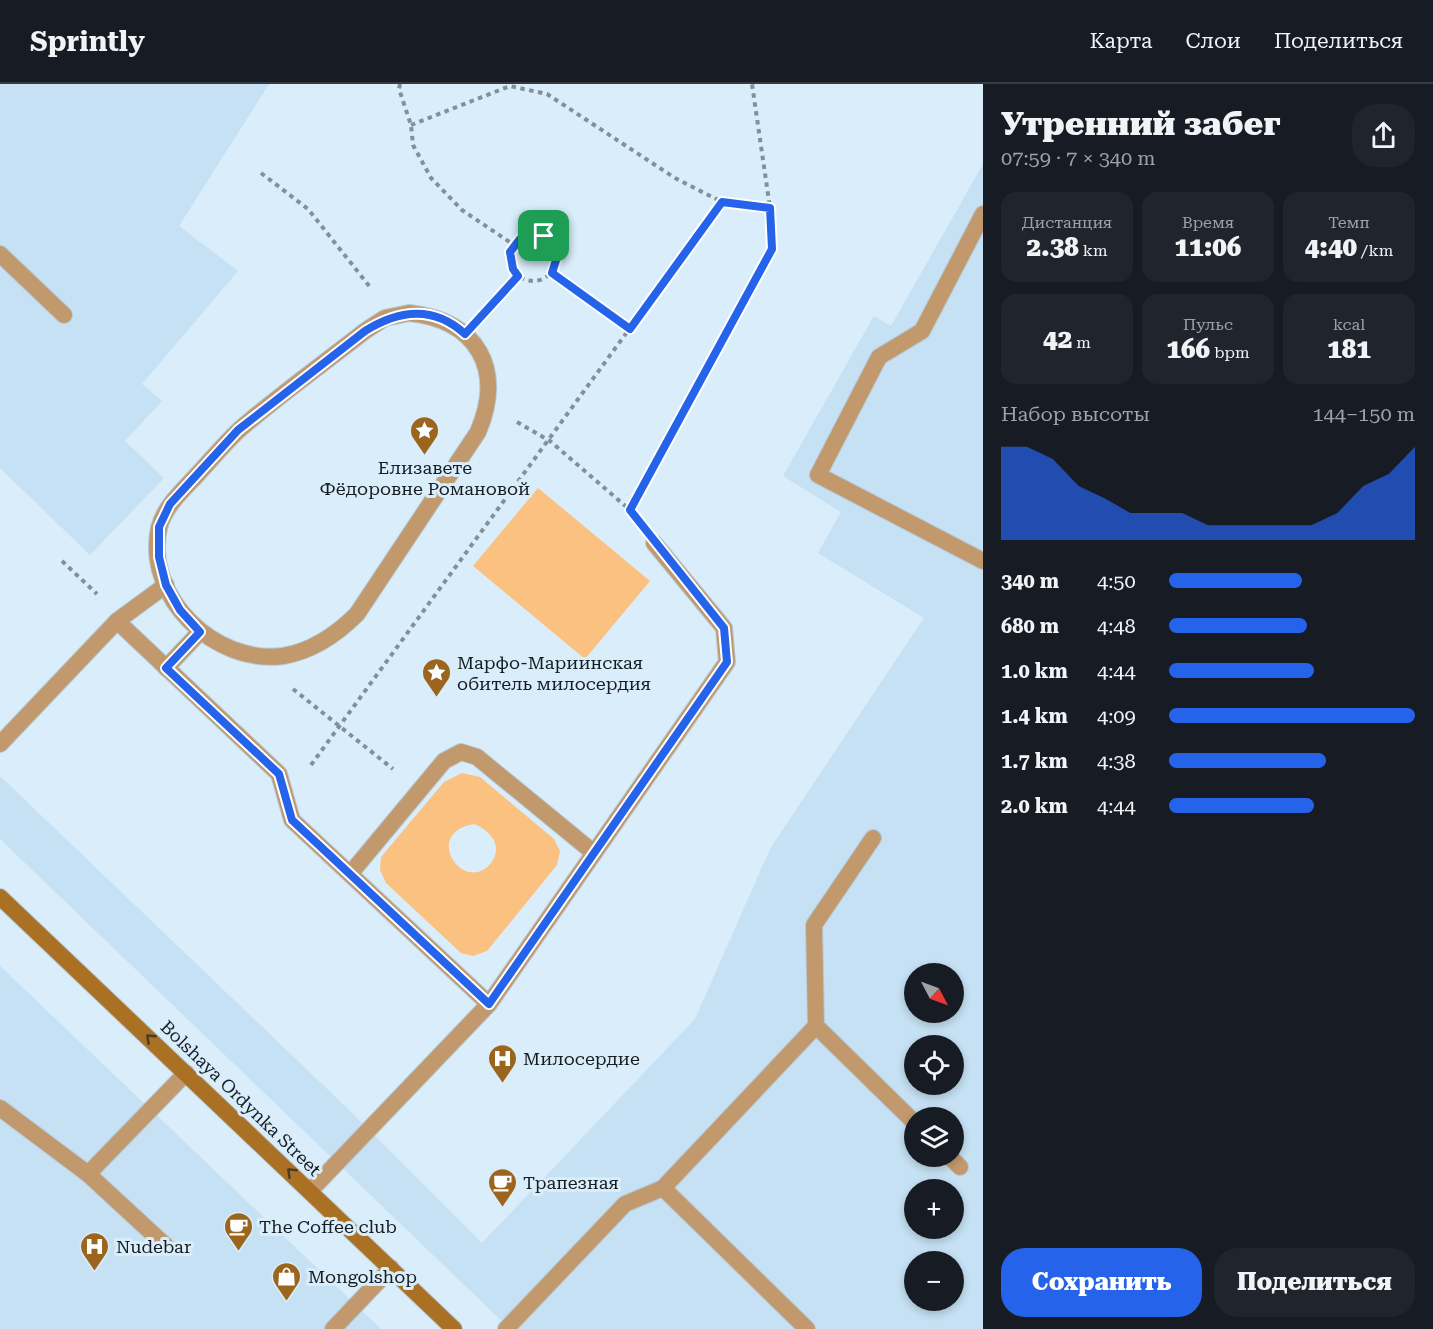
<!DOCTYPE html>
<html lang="ru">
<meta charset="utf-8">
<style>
body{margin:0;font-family:"Roboto Serif",serif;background:#20242c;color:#f1f3f6;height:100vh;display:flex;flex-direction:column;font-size:22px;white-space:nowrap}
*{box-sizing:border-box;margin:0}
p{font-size:20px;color:#9ea1a6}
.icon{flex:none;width:33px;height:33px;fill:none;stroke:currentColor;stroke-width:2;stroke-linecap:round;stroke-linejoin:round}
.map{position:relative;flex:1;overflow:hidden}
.drawer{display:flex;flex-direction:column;background:#171b24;width:450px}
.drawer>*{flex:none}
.needle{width:39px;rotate:131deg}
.fabs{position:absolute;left:904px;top:879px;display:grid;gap:12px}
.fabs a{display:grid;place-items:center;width:60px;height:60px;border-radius:50%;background:#171b24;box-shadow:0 3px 9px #0003;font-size:30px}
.pin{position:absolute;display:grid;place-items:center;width:51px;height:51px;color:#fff;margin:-26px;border-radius:12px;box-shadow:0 3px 9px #0006}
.round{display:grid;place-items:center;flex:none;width:63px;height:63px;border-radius:24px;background:#20242c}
.overview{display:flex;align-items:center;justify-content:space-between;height:102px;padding:0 18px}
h1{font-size:33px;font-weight:800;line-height:45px}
.stats{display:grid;grid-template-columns:repeat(3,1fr);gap:9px;height:102px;padding:6px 18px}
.stats div{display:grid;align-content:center;border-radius:15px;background:#20242c;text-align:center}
.stats b{font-size:26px;font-weight:800}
.stats small{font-size:16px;font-weight:400}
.stats p{font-size:16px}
.chart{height:168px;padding:12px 18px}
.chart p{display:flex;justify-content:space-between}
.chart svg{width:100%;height:108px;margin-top:6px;fill:#2563eb;opacity:.7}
.cta{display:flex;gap:12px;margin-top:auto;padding:12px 18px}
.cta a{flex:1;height:69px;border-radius:24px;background:#2563eb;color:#fff;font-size:24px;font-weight:800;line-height:69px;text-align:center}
.cta a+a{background:#20242c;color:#f1f3f6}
ul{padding:0 18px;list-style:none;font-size:20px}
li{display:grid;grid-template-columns:96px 72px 1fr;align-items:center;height:45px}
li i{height:15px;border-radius:8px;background:#2563eb}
header{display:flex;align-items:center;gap:36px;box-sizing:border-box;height:84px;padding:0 30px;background:#171b24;border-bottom:2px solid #363941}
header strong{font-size:28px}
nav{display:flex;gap:33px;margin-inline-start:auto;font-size:21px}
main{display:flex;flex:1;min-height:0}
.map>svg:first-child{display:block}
.built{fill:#c5e1f3;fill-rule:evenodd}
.green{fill:#fbc180;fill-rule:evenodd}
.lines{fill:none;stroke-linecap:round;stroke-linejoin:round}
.service-casing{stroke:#b6c8d4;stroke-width:18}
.secondary-casing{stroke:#b6c8d4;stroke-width:18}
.path{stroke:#82909a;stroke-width:4;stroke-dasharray:4.5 4.5;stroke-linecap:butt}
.service{stroke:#c1996d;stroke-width:16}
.secondary{stroke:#aa7124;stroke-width:16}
.oneway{stroke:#4a3b23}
.route-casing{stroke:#fff;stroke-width:12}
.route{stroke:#2563eb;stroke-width:8}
.labels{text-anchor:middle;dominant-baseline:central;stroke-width:6;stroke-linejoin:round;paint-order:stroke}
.poi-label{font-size:18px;fill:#171e23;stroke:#d9edfb;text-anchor:start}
.street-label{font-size:18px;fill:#171e23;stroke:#d9edfb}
</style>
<header>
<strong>Sprintly</strong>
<nav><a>Карта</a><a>Слои</a><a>Поделиться</a></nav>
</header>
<main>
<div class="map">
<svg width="983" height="1245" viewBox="0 0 983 1245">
<rect width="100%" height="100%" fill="#d9edfb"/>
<!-- built -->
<g class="built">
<path d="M 0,0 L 269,0 L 179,142 L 238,187 L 142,300 L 162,317 L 125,357 L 164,394 L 90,471 L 0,384 Z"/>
<path d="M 983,80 L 983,1245 L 510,1245 L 0,755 L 0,692 L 347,1024 L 482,1159 L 695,935 L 770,765 L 924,534 L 818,469 L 841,428 L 783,392 L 874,232 L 891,242 ZM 915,890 L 954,890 L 954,928 L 915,928 ZM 915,962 L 954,962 L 954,1000 L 915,1000 ZM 915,1034 L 954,1034 L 954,1072 L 915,1072 ZM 915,1106 L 954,1106 L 954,1144 L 915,1144 ZM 915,1178 L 954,1178 L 954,1216 L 915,1216 Z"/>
<path d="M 0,882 L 381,1245 L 0,1245 Z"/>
</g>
<!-- green -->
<g class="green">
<path d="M 538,404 L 650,497 L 585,575 L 473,482 Z"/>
<path d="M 462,689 L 480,693 L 554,755 L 560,767 L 557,781 L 487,867 L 473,872 L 461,869 L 386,799 L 380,786 L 381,773 L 444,698 ZM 474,740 C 490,746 504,762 491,779 C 464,812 421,749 474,740 Z"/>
</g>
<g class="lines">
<defs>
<g id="service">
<path d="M 983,130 L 922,247 L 879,273 L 818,391 L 983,477"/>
<path d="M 0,170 L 64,231"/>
<path d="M 409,229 C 477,236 505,285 478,348 L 357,530 C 336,551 313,567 283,572 C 215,581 144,513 159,444 C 164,423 182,407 196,392 C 210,377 224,360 239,346 C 279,311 323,280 365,247 L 385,234 Z"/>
<path d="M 117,537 L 166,501"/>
<path d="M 166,584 L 200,548"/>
<path d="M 0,660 L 117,537 L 279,690 L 292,736 L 489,920"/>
<path d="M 350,790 L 444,677 L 461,668 L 477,673 L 594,769"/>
<path d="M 816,942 L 915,1039"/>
<path d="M 0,1024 L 88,1090 L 186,989"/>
<path d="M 949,1072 L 960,1083"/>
<path d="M 88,1090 L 166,1162"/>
<path d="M 663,1104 L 807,1245"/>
<path d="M 310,1107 L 489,920 L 727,578 L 724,544 L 654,459"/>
<path d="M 333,1245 L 391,1184"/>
<path d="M 506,1245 L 625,1120 L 663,1104 L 816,942 L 814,841 L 873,754"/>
</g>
<path id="secondary" d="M 0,813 L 454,1245"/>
</defs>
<!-- service casing -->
<use href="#service" class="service-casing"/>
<!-- secondary casing -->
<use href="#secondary" class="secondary-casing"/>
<!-- path -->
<g class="path">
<path d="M 400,0 L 399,5 L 411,41 L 413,61 L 431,94 L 462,126 L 514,161"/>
<path d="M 411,41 L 510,2 L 547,10 L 675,94 L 722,118 L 769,124"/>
<path d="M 261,89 L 308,125 L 370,203"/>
<circle cx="533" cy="174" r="23"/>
<path d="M 552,189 L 630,245"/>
<path d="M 486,227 L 518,192"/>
<path d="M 517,338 L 550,357 L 630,426"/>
<path d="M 635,434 L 630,426 L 772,165 L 770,124 L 752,0"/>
<path d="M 62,477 L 97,510"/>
<path d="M 293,605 L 393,685"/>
<path d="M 311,681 L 722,118"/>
</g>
<!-- service -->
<use href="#service" class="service"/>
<!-- secondary -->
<use href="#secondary" class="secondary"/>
</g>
<!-- one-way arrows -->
<defs><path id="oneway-chevron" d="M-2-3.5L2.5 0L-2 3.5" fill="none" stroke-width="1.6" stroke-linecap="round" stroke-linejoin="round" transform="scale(1.5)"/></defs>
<g class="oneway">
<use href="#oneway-chevron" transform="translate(150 954) rotate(-137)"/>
<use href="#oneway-chevron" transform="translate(291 1088) rotate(-136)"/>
</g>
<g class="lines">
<defs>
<path id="route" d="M 722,118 L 770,124 L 772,165 L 630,426 L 724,544 L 727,578 L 489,920 L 292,736 L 279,690 L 166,584 L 200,548 L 180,526 L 166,501 L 159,473 L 159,443 L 170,420 L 238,346 L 365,247 C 399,226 433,221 465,250 L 518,192 L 513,185 L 510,168 L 520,155 L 536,150 L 551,158 L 557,173 L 552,189 L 630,245 Z"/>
</defs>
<!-- route casing -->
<use href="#route" class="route-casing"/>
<!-- route -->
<use href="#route" class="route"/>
</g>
<!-- icons -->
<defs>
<symbol id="sight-pin" viewBox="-11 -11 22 30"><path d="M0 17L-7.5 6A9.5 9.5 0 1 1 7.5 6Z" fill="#9b651e" stroke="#d9edfb"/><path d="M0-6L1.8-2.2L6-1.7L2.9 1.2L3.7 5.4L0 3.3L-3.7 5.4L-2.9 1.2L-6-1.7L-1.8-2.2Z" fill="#fff"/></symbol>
<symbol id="hospital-pin" viewBox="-11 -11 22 30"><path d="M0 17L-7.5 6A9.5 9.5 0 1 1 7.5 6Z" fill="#9b651e" stroke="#d9edfb"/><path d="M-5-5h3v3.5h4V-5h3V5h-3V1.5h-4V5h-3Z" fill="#fff"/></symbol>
<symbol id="cafe-pin" viewBox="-11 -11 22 30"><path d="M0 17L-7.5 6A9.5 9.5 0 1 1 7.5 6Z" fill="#9b651e" stroke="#d9edfb"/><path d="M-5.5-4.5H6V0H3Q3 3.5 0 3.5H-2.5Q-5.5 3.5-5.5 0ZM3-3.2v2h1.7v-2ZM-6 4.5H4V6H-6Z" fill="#fff"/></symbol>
<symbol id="shop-pin" viewBox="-11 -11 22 30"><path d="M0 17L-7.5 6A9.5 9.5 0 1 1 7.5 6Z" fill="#9b651e" stroke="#d9edfb"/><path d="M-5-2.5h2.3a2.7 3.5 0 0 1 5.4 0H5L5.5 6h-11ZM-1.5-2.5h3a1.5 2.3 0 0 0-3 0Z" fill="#fff"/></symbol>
</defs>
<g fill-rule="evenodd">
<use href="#sight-pin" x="408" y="330" width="33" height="45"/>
<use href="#sight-pin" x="420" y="572" width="33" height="45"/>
<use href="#hospital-pin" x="486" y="958" width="33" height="45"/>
<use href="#cafe-pin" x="486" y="1082" width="33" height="45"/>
<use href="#cafe-pin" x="222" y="1126" width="33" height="45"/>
<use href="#hospital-pin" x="78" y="1146" width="33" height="45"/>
<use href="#shop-pin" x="270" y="1176" width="33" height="45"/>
</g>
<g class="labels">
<!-- poi labels -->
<g class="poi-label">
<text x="425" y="383" text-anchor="middle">Елизавете<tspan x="425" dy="21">Фёдоровне Романовой</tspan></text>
<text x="457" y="578">Марфо-Мариинская<tspan x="457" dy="21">обитель милосердия</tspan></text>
<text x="523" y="974">Милосердие</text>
<text x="523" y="1098">Трапезная</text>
<text x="259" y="1142">The Coffee club</text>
<text x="116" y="1162">Nudebar</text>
<text x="308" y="1192">Mongolshop</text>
</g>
<!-- street labels -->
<g class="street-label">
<text transform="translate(241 1014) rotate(44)">Bolshaya Ordynka Street</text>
</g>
</g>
</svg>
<div class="fabs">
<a><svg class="needle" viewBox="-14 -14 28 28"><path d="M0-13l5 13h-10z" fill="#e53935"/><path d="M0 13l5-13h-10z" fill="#9ea1a6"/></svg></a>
<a><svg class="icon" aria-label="locate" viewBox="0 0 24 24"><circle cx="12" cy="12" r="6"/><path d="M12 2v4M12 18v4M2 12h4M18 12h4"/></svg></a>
<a><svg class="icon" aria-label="layers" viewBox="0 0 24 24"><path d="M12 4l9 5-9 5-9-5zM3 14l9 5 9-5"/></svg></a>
<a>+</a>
<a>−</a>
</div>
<div class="pin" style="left:544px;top:152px;background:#1e9e55"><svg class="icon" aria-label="arrive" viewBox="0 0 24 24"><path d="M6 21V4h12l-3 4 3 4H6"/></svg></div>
</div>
<section class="drawer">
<div class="overview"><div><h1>Утренний забег</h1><p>07:59 · 7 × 340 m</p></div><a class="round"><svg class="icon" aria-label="share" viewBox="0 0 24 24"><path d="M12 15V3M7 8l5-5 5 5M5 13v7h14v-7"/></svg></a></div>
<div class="stats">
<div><p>Дистанция</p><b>2.38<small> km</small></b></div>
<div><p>Время</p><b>11:06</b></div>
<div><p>Темп</p><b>4:40<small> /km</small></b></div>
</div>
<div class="stats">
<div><b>42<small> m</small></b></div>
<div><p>Пульс</p><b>166<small> bpm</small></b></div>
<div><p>kcal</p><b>181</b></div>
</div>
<div class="chart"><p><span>Набор высоты</span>144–150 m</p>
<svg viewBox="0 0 160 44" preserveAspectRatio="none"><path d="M0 44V6L10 6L20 11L30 22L40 27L50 33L60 33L70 33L80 38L90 38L100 38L110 38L120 38L130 33L140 22L150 17L160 6V44z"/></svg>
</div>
<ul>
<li><b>340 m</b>4:50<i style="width:54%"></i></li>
<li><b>680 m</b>4:48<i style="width:56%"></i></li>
<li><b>1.0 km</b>4:44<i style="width:59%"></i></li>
<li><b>1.4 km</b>4:09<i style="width:100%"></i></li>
<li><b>1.7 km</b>4:38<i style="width:64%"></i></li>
<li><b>2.0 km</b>4:44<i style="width:59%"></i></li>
</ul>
<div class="cta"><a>Сохранить</a><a>Поделиться</a></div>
</section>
</main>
